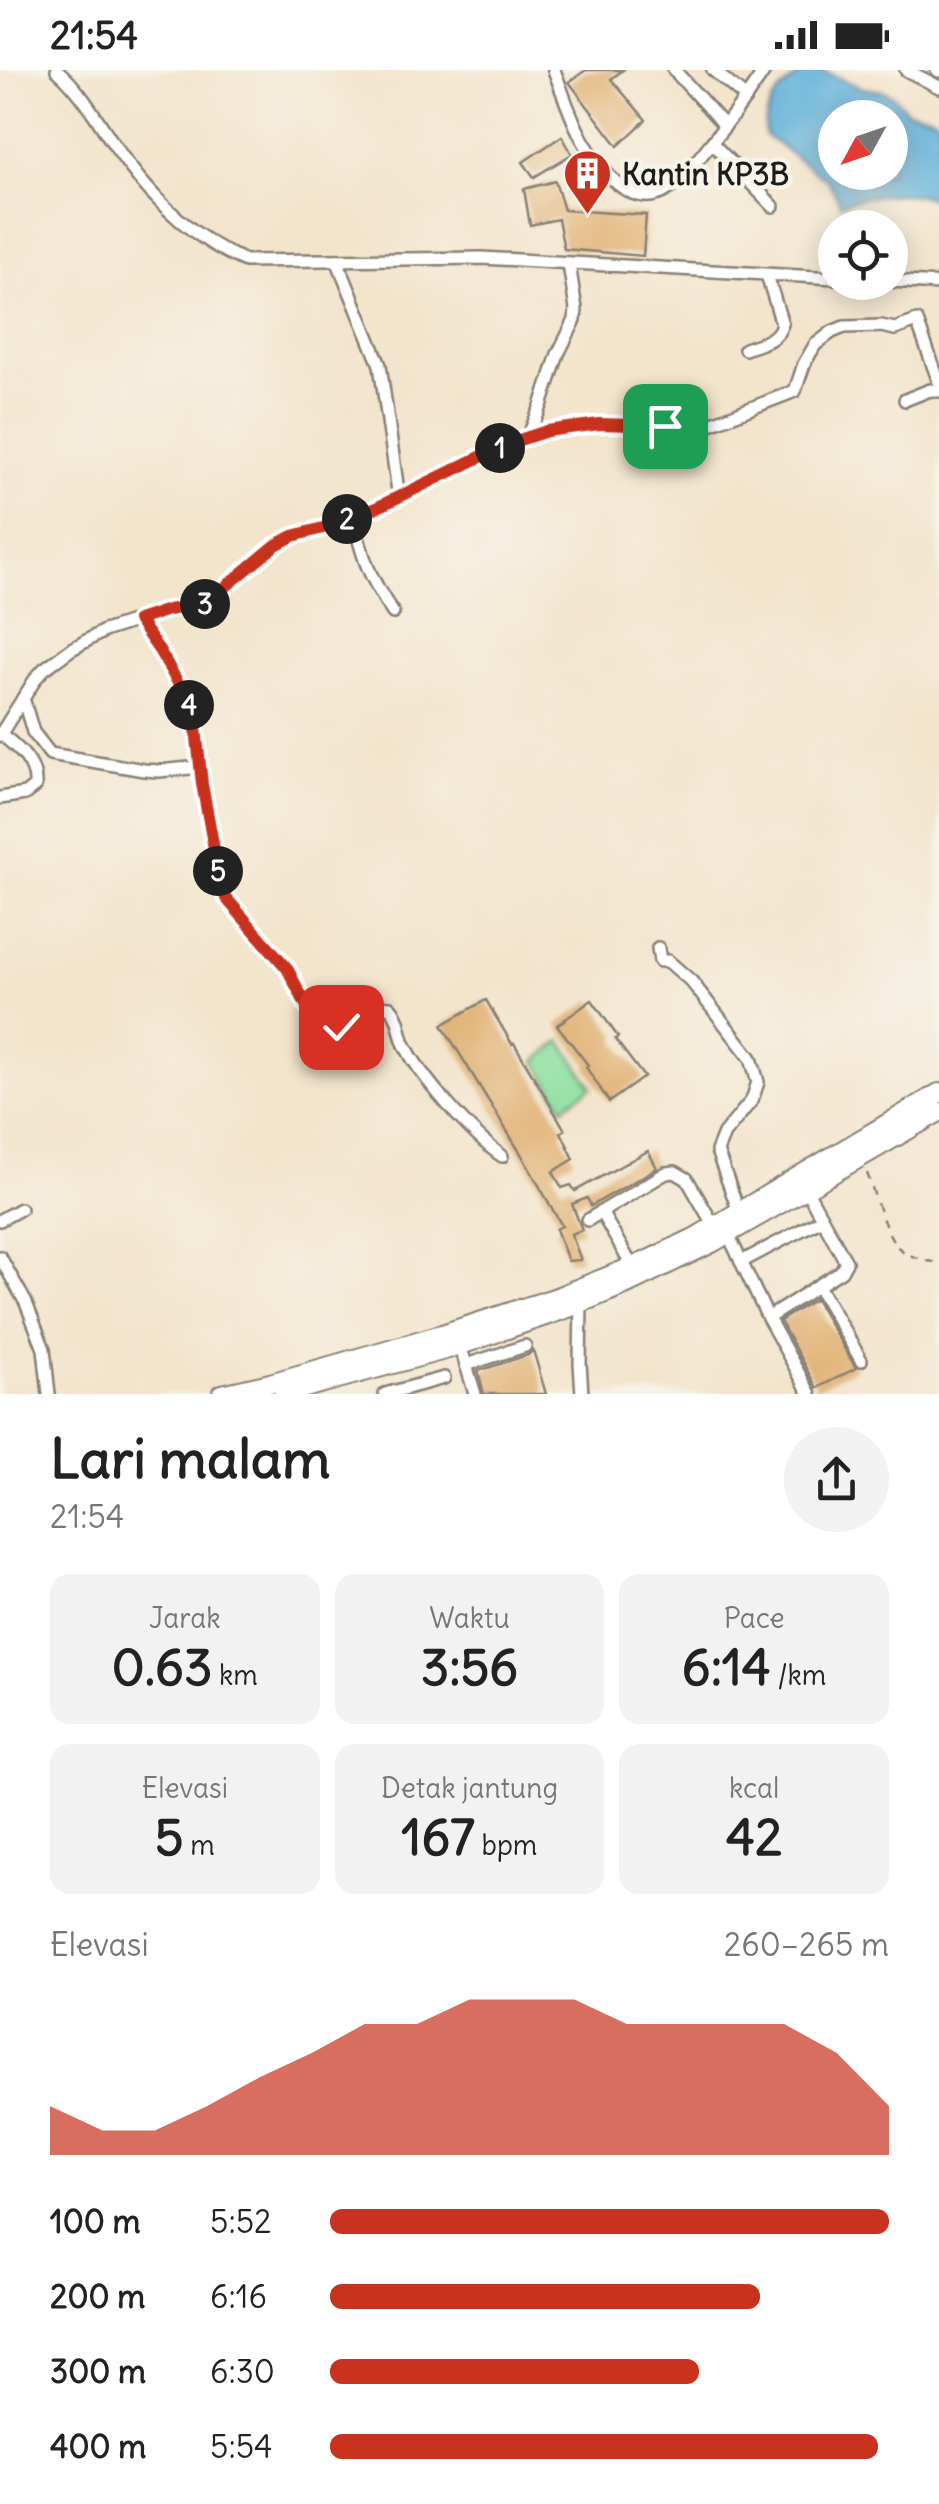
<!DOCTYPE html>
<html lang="id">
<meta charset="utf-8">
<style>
body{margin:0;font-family:Delius,sans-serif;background:#f2f2f2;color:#222;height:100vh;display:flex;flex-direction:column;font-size:38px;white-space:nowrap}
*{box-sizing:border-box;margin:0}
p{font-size:32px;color:#767676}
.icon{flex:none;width:55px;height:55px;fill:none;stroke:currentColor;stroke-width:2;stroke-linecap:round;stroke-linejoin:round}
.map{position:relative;height:1324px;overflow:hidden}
.details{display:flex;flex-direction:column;background:#fff;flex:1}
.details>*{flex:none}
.needle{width:65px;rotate:230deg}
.controls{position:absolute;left:818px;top:30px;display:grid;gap:20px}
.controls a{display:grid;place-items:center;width:90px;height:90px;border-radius:50%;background:#fff;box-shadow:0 5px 25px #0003;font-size:50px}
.pin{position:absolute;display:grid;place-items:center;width:85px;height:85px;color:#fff;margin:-42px;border-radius:20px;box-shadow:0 5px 15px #0006}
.km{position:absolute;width:50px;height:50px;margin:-25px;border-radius:50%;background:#222;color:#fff;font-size:28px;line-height:50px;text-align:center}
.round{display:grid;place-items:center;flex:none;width:105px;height:105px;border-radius:52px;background:#f2f2f2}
.overview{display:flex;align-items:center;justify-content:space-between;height:170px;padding:0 50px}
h1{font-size:55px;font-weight:700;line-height:75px}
.figures{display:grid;grid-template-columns:repeat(3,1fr);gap:15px;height:170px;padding:10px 50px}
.figures div{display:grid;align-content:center;border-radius:20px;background:#f2f2f2;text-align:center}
.figures b{font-size:50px;font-weight:700}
.figures small{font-size:28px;font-weight:400}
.figures p{font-size:28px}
.chart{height:280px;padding:20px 50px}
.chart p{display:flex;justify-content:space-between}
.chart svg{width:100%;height:180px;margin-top:10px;fill:#c8321e;opacity:.7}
ul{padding:0 50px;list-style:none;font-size:32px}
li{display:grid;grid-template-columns:160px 120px 1fr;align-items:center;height:75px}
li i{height:25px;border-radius:12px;background:#c8321e}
.status{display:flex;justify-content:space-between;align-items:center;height:70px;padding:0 50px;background:#fff;direction:ltr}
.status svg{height:28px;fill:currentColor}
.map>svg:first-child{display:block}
.pitch{fill:#8de0a1;stroke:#547e5e;stroke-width:2.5}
.water{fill:#5fb0da;stroke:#3e667b;stroke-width:2.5;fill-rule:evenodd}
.building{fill:#e1b072}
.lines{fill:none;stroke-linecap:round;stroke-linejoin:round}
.minor-casing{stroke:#888074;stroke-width:16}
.highway-casing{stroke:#888074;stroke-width:22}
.path{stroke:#888074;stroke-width:2.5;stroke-dasharray:8 8;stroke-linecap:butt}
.minor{stroke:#fff;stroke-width:11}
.highway{stroke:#fff;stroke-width:18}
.route-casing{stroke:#fff;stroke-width:20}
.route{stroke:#c8321e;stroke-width:12}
.labels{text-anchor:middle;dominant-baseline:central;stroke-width:9;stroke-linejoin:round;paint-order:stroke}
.poi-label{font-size:30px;font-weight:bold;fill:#1c1c1c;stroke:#f7f3e8;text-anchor:start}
</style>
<div class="status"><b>21:54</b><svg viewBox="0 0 49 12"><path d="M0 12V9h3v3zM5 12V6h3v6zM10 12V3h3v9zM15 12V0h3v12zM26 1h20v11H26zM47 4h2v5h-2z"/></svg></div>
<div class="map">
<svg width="939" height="1324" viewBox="0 0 939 1324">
<rect width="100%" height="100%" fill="#f7f3e8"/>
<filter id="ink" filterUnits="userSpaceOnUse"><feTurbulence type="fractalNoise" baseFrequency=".01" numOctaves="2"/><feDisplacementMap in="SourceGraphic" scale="20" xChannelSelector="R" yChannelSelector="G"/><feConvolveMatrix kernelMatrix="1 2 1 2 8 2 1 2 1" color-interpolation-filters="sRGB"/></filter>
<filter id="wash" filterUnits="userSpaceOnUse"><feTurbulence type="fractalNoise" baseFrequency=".0048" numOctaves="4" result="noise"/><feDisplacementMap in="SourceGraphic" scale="40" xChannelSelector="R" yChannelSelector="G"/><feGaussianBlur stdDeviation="2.25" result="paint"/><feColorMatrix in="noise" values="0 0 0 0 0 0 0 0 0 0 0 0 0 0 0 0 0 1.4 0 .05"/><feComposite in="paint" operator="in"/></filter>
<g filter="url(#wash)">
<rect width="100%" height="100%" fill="#f3e4cc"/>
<!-- pitch -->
<path class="pitch" d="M 561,971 L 592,1017 L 563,1037 L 536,991 Z"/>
<!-- water -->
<path class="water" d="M 806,0 L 820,0 L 862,18 L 884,21 L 893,26 L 907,41 L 929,45 L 939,50 L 939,132 C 934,130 929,127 923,126 C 904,121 857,126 840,135 L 837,126 L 827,110 L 765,65 C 764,31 780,19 806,0 ZM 835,48 L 890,48 L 890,102 L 835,102 Z"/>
<g id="blocks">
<!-- building -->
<g class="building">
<path d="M 586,0 L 623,0 L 611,9 L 646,50 L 618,76 L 569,12 Z"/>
<path d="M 562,66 L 572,84 L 534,107 L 523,92 Z"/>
<path d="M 555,111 L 564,140 L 646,145 L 643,186 L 564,179 L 558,149 L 530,155 L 524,119 Z"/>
<path d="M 486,930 L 512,974 L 514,973 L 565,1060 L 561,1062 L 574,1089 L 553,1102 L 562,1118 L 571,1115 L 575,1121 L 648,1081 L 657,1098 L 591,1136 L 587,1128 L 572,1134 L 582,1160 L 571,1164 L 581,1190 L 568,1191 L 556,1159 L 562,1156 L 521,1084 L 442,955 Z"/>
<path d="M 592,930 L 618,967 L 615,969 L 644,1007 L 609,1032 L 586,997 L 588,995 L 557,955 Z"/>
<path d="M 815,1229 L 856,1298 L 817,1318 L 780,1251 Z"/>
<path d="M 533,1280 L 546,1324 L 484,1324 L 478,1301 L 528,1285 Z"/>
</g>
</g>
</g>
<g filter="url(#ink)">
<use href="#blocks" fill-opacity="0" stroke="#888074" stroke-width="2.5"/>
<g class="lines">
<defs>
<g id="minor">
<path d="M 57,0 C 87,26 103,62 127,93 C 157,134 199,172 245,191 L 482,188 L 835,208"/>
<path d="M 554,0 C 563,23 571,50 584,72 C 600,99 632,142 667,120 C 681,112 690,98 700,87 C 723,59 745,30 765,0"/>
<path d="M 674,0 L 725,56"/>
<path d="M 713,0 L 746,28"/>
<path d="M 906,0 L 939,17"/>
<path d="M 937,0 L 939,1"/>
<path d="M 712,73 L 773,136"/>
<path d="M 337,190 L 380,295 L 399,428"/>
<path d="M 890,211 L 939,214"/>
<path d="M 745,279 C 761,273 777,271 782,254 L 767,205"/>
<path d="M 905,330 L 930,320 L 939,321"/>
<path d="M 528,367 L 541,336 L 558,284 L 575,250 L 576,239 L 569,194"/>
<path d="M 353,447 C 363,489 369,507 393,543"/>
<path d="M 138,550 L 159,580 L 188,630 L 197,658 L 202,714 L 218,800 L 226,828 L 287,898 L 313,948 L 323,959 L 331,961 L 341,957 L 363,940 L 375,936 L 390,937 C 400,948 399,960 404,973 C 420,1007 471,1064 502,1086"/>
<path d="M 23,628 L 33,662 L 50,684 L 144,700 L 159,701 L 200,697"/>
<path d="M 0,665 L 36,608 L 44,599 L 70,580 L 104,561 L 138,550 L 168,541 L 205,535 L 276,475 L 293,466 L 323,458 L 377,437 L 507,375 L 547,361 L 599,354 L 710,354 L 795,321 L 804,294 L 815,275 L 832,262 L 844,257 L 881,256 L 895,259 L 917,251 L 939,312"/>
<path d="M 0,728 L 25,724 L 35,716 C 37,693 18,678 1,664"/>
<path d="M 658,878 L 660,891 L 668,891 L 691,911 L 751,988 L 758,1012 L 752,1030 L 724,1064 L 717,1081 L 739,1142"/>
<path d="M 805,1117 L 846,1192 L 841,1201 L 768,1248 L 810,1324"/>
<path d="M 0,1150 L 20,1139"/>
<path d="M 588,1150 L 601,1142"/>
<path d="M 728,1164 L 768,1248"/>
<path d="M 0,1187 L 26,1233 L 44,1279 L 49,1324"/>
<path d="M 741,1192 L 822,1149"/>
<path d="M 632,1196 L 601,1142 L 666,1103 L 675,1102 L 687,1109 L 714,1156"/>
<path d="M 818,1216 L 861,1290"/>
<path d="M 581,1232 L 580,1293 L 582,1324"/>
<path d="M 460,1275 L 475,1324"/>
<path d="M 466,1295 L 525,1276"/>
<path d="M 385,1324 L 444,1308"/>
</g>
<g id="highway">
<path d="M 222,1324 L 270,1313 L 442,1264 L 554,1228 L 644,1192 L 696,1167 L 939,1023"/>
<path d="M 283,1324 L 452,1278 L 571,1237 L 627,1214 L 712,1173 L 939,1042"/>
</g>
</defs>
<!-- minor casing -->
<use href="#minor" class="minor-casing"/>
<!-- highway casing -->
<use href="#highway" class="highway-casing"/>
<!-- path -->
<path class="path" d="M 867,1103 C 874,1122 885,1166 900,1179 C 910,1187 926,1191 939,1193"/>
<!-- minor -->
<use href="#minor" class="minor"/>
<!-- highway -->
<use href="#highway" class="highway"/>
</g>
</g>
<g class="lines" filter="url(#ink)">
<defs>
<path id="route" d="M 341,957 C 331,961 325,961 316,954 L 287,898 L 226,828 L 218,800 L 202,714 L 196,658 L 188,630 L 159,580 L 138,550 L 168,540 L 205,534 L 276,475 L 293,466 L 323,458 L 378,437 L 507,374 L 547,361 L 599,354 L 665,356"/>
</defs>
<!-- route casing -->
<use href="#route" class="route-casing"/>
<!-- route -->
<use href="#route" class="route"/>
</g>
<!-- icons -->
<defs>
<symbol id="building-pin" viewBox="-11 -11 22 30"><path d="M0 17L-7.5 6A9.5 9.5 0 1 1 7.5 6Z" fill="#c8321e" stroke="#f7f3e8"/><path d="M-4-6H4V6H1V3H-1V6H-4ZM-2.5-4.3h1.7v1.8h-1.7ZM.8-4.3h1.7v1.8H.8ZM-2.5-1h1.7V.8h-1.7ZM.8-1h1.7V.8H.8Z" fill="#fff"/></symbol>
</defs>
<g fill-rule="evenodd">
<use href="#building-pin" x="560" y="76" width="55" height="75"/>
</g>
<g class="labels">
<!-- poi labels -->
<g class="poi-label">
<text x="622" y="104">Kantin KP3B</text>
</g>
</g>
</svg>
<div class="controls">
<a><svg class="needle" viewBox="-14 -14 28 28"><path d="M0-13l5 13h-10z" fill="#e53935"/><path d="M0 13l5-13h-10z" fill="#767676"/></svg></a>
<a><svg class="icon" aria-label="locate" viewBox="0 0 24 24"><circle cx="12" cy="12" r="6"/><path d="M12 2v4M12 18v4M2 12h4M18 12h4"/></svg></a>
</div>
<div class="pin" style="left:665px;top:356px;background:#1e9e55"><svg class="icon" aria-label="arrive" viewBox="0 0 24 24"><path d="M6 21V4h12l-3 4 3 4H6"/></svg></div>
<div class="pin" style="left:341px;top:957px;background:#d93025"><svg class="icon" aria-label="check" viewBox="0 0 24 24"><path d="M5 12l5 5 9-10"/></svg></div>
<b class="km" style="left:500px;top:378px">1</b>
<b class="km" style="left:347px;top:449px">2</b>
<b class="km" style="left:205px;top:534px">3</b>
<b class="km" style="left:189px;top:635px">4</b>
<b class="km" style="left:218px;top:801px">5</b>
</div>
<section class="details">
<div class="overview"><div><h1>Lari malam</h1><p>21:54</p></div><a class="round"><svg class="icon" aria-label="share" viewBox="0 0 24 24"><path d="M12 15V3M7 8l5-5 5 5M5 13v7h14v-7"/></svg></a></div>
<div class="figures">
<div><p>Jarak</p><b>0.63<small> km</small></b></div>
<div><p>Waktu</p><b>3:56</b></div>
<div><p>Pace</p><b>6:14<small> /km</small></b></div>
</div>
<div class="figures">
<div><p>Elevasi</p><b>5<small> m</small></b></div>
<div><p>Detak jantung</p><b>167<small> bpm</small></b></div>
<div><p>kcal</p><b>42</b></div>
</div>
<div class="chart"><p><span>Elevasi</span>260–265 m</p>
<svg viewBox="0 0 160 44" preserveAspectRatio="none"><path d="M0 44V32L10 38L20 38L30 32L40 25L50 19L60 12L70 12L80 6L90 6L100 6L110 12L120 12L130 12L140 12L150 19L160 32V44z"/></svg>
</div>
<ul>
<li><b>100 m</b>5:52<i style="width:100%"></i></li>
<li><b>200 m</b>6:16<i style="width:77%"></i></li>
<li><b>300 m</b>6:30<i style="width:66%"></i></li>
<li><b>400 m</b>5:54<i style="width:98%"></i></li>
</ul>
</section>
